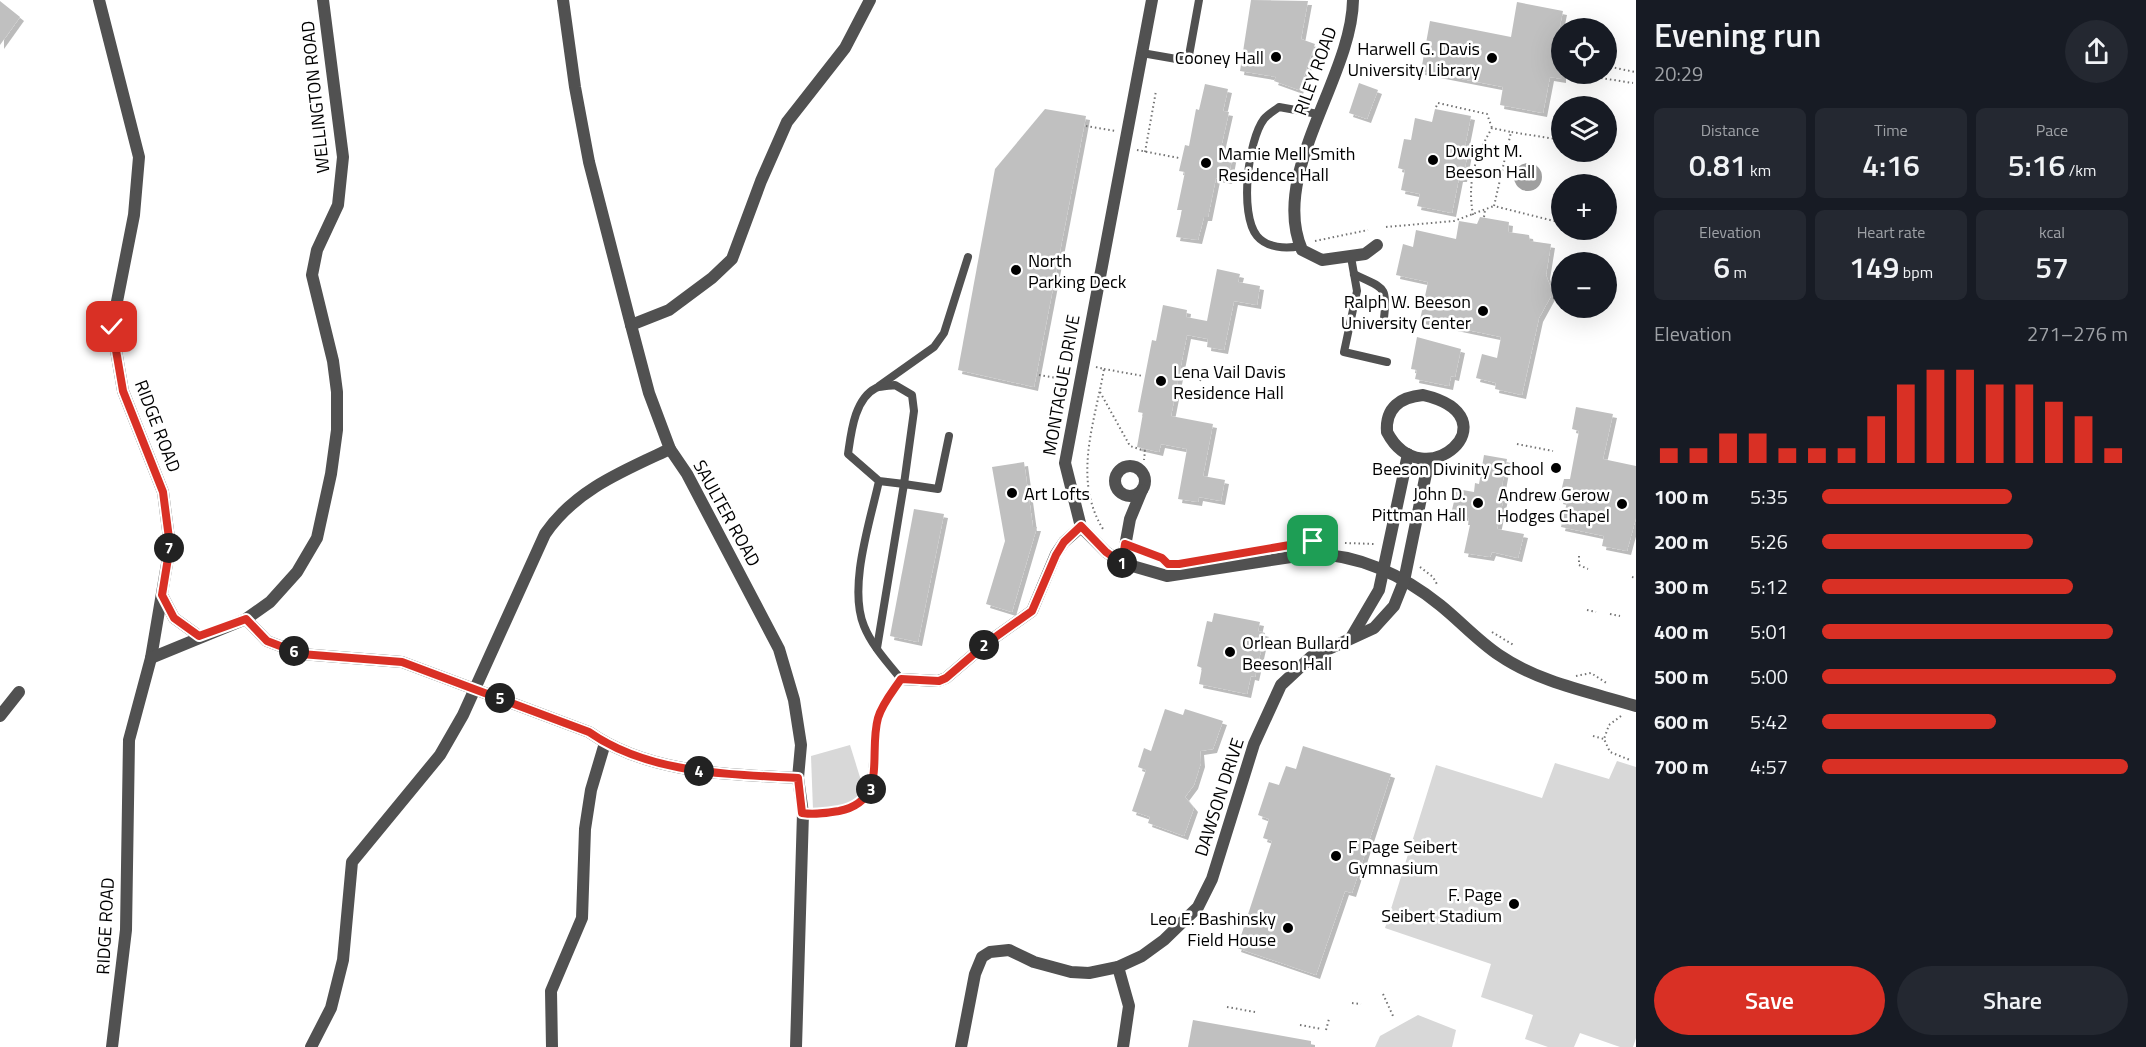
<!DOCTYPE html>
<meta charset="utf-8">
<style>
body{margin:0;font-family:"Titillium Web",sans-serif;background:#242831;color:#f1f3f6;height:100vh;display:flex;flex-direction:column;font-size:22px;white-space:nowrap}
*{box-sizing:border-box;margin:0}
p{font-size:20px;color:#9ea1a6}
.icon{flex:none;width:33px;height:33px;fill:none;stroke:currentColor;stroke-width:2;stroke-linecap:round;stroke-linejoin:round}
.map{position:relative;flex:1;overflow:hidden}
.sheet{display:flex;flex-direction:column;background:#171b24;width:510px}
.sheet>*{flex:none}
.tools{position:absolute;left:1551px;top:18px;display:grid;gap:12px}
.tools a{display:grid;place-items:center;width:66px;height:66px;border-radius:50%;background:#171b24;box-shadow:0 6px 24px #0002;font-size:30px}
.pin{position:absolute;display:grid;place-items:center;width:51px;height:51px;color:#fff;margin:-26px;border-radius:12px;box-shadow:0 3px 9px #0006}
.km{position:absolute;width:30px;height:30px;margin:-15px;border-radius:50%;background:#222;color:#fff;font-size:16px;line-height:30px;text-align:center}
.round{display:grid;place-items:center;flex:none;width:63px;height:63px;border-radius:32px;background:#242831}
.head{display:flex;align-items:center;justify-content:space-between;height:102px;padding:0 18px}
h1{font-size:33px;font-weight:600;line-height:45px}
.metrics{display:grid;grid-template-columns:repeat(3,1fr);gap:9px;height:102px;padding:6px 18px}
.metrics div{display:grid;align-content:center;border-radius:9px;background:#242831;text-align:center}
.metrics b{font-size:30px;font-weight:600}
.metrics small{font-size:16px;font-weight:400}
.metrics p{font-size:16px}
.chart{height:168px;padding:12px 18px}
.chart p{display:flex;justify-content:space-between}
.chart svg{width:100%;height:108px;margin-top:6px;stroke:#d93025;stroke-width:6}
.primary-button{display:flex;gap:12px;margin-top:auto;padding:12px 18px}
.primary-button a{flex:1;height:69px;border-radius:36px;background:#d93025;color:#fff;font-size:24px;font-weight:600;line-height:69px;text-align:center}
.primary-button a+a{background:#242831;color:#f1f3f6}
ul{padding:0 18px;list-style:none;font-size:20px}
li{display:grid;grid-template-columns:96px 72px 1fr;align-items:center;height:45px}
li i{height:15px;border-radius:8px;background:#d93025}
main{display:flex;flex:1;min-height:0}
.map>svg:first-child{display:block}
.green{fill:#d8d8d8}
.water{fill:#9f9f9f}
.building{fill:#c0c0c0;filter:url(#shadow)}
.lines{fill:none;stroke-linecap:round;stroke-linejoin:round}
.path{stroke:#737373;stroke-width:2;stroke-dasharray:1.5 3;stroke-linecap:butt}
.service{stroke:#515151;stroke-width:8}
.minor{stroke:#515151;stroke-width:12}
.route-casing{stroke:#fff;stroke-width:12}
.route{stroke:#d93025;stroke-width:8}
.poi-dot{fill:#000;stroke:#fff;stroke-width:2}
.labels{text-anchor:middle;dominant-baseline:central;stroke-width:5;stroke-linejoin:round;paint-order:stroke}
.poi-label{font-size:18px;fill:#000;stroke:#fff;text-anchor:end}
.street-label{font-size:18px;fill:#000;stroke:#fff}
</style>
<main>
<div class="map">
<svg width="1636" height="1047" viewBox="0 0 1636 1047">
<defs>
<filter id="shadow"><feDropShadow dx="4" dy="4" stdDeviation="0" flood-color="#0004"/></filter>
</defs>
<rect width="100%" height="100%" fill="#fff"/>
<!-- green -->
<g class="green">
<path d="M 850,745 L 864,790 C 850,806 834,810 813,810 L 811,756 Z"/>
<path d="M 1617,761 L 1636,767 L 1636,1038 L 1633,1047 L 1620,1047 L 1580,1033 L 1574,1047 L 1548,1047 L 1525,1039 L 1533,1015 L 1481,997 L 1491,964 L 1385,928 L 1436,765 L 1542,798 L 1555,763 L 1609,779 Z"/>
<path d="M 1418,1015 L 1456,1030 L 1452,1047 L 1375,1047 L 1380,1036 Z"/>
</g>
<!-- water -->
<circle class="water" cx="1528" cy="177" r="14"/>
<!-- building -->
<g class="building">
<path d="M 1251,0 L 1308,1 L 1301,39 L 1315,44 L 1299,90 L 1274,81 L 1276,77 L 1240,71 Z"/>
<path d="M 0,1 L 20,17 L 0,45 Z"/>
<path d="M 1517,2 L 1563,11 L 1556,45 L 1562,46 L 1562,79 L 1550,77 L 1543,113 L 1500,105 L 1503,87 L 1421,71 L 1430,21 L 1511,37 Z"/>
<path d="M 1359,83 L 1378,90 L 1367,119 L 1349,113 Z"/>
<path d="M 1205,84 L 1228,89 L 1223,111 L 1229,112 L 1220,152 L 1233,154 L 1228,180 L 1216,178 L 1208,217 L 1204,217 L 1198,240 L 1176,237 L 1182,210 L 1177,210 L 1185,172 L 1179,171 L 1185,145 L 1189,146 L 1196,109 L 1199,110 Z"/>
<path d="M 1045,109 L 1086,116 L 1034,387 L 958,370 L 995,169 Z"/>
<path d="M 1435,109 L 1471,116 L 1464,151 L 1468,152 L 1463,178 L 1459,178 L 1452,213 L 1417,206 L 1420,194 L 1401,190 L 1405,170 L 1398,168 L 1404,139 L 1411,140 L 1415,118 L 1432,122 Z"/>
<path d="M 1480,217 L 1509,222 L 1508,232 L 1529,235 L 1530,241 L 1551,244 L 1546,275 L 1551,288 L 1551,296 L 1539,318 L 1522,395 L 1495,389 L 1496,383 L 1476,378 L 1482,354 L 1497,358 L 1501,337 L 1420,320 L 1428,282 L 1396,275 L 1403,244 L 1413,247 L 1416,230 L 1456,239 L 1459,221 L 1477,224 Z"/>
<path d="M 1217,269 L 1240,274 L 1238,282 L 1260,286 L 1257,305 L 1234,301 L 1224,350 L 1207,347 L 1208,339 L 1187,335 L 1171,416 L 1213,424 L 1203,476 L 1225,480 L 1221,501 L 1199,497 L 1198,502 L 1178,499 L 1187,449 L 1161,444 L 1159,452 L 1137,447 L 1143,413 L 1138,412 L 1152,340 L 1156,341 L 1163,305 L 1187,310 L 1186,317 L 1207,321 Z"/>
<path d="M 1417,337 L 1461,349 L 1455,377 L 1451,376 L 1449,386 L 1415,379 L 1417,370 L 1411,369 Z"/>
<path d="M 1576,407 L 1613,414 L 1603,459 L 1636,466 L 1636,518 L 1627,551 L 1602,546 L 1604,536 L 1561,527 L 1567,502 L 1559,500 L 1564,479 L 1570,479 L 1579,431 L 1572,429 Z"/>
<path d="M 1484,455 L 1507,459 L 1501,491 L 1505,492 L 1497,529 L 1524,534 L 1518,558 L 1492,552 L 1490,557 L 1464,553 L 1470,525 L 1468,525 L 1469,518 L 1451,514 L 1457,489 L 1474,492 L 1475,483 L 1479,484 Z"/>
<path d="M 1024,462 L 1033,527 L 1037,527 L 1012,612 L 986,604 L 1005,541 L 992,467 Z"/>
<path d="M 914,509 L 944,514 L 918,642 L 890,636 Z"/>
<path d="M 1214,613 L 1260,622 L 1258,631 L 1265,633 L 1255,677 L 1251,676 L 1247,694 L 1199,684 L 1202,668 L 1197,666 L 1207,621 L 1212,622 Z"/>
<path d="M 1165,709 L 1183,715 L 1185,709 L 1223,721 L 1213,749 L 1200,751 L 1201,763 L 1194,785 L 1185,797 L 1194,808 L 1184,836 L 1148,823 L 1150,817 L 1132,811 L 1146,770 L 1138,767 L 1144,748 L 1151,751 Z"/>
<path d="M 1303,746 L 1391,774 L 1352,893 L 1345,891 L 1316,975 L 1237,948 L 1272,841 L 1263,838 L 1269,819 L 1258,815 L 1269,782 L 1279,785 L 1286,766 L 1296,769 Z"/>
<path d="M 1193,1020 L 1311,1041 L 1311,1047 L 1188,1047 Z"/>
</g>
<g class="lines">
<!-- path -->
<g class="path">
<path d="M 1606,66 L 1635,72"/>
<path d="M 1601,78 L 1633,83"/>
<path d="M 1436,107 L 1438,103 L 1487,114 L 1492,128"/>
<path d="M 1086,126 L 1116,131"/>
<path d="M 1562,140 L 1511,132 L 1494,206 L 1562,223"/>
<path d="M 1137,150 L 1179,158"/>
<path d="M 1145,152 L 1156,91"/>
<path d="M 1473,215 C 1467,181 1475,157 1492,128 L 1511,132"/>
<path d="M 1484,217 L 1485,210"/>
<path d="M 1386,227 L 1454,221 L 1494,206"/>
<path d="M 1315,241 L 1368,230"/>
<path d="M 1553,298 L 1561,299"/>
<path d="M 1096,367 L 1104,369 C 1095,422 1072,479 1103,529"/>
<path d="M 1104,369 L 1143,376"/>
<path d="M 1039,375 L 1068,380"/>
<path d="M 1200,381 L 1202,372"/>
<path d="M 1221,390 L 1234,392"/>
<path d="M 1100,392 L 1130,446 L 1145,451 L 1144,460"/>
<path d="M 1196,400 L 1198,389"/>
<path d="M 1517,444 L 1553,451"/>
<path d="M 1345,543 L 1375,544"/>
<path d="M 1138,549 L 1163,560"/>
<path d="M 1579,556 L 1579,565 L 1588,569"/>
<path d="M 1420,567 L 1433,577 L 1438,586"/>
<path d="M 1632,577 L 1636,578"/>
<path d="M 1587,610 L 1596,612"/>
<path d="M 1610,614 L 1620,616"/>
<path d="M 1492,632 L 1515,646"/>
<path d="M 1576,676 L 1591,673 L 1608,684"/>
<path d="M 1621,716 L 1609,725 L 1604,739 L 1610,752 L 1630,760"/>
<path d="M 1593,736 L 1604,739"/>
<path d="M 1383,994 L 1393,1016"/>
<path d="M 1352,1003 L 1361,1004"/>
<path d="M 1227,1007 L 1255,1012"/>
<path d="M 1300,1025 L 1322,1029"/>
<path d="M 1326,1030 L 1329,1019"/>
</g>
<!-- service -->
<g class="service">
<path d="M 1142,53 L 1188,61 L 1199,0"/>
<path d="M 1300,246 C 1286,249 1267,248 1257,236 C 1239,214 1248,140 1264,119 C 1268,114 1274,111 1279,107 L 1318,114"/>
<path d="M 1351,257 L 1357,291 L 1344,352 L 1387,362"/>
<path d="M 1354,274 C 1383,289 1388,284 1384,318"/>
<path d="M 879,386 L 934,347 L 944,333 L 968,257"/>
<path d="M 877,648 L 904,484 L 938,489 L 949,436"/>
<path d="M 803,813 C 825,816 855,812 870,793 L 877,721 L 880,711 L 901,679 C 888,663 872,646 864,626 C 848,587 870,522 879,481 L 848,454 C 851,434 854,399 876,388 C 881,386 890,386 895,385 L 912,395 L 914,411 L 904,484 L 879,481"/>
</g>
<!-- minor -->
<g class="minor">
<path d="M 99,0 L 139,157 L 134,215 L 112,327 L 123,391 L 163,492 L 170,546 L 151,658 L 129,740 L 126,930 L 112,1047"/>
<path d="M 563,0 L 575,87 L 589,162 L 631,325 L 649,393 L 670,449 L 687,474 L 779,649 L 794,700 L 801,745 L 798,778 L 803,813 L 796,1047"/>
<path d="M 1152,0 L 1065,463 L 1081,527 L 1106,552 L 1122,563 L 1167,576 L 1311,554 C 1358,554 1403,575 1440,605 C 1460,621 1478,641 1499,655 C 1540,683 1590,692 1636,706"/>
<path d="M 1353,0 C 1352,77 1269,174 1302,250 L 1322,260 L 1365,254 L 1377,245"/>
<path d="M 631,325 L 669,310 L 712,278 L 732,259 L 761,181 L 787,122 L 845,48 L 870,0"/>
<path d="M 1423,395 C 1517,417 1423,501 1387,432 C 1385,407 1401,397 1423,395 Z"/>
<circle cx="1130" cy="481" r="15"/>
<path d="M 1122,563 L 1130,519 L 1142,490"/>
<path d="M 162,595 L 174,618 L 199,636"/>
<path d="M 246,619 L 267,641 L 301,654 L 402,662 L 589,732 C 649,774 728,774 798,778"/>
<path d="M 1352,636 L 1379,590 L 1408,454"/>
<path d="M 151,658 L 246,619 L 270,602 L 297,572 L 317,538 L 331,474 L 337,430 L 337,392 L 333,361 L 312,275 L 317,250 L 338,205 L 343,157 L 323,0"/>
<path d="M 901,679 L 938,681 L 946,678 L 987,643 L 1032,611 L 1056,554 L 1064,542 L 1081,527"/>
<path d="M 0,716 L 19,692"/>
<path d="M 1118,967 L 1129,1006 L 1123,1047"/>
<path d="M 311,1047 L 331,1008 L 343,960 L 352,862 L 440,755 L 463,715 L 545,534 C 575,490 623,471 670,449"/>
<path d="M 552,1047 L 551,991 L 582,918 L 585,829 L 591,790 L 605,743"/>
<path d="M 961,1047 L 975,974 L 982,957 L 990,952 L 1009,950 L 1034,962 L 1071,972 L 1089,973 L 1118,967 L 1142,956 L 1164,940 L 1198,907 L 1212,879 L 1254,744 L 1281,685 L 1311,657 L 1374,628 L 1394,606 L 1404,581 L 1429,459"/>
</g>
</g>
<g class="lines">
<defs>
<path id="route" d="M 112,327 L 123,391 L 163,492 L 170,546 L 162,595 L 174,618 L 199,636 L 246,619 L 267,641 L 301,654 L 402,662 L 589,732 C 649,774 728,774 798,778 L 802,813 C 816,815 826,813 839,811 C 889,801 868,754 878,718 C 882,704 893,691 901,679 L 939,681 L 946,678 L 987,643 L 1032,611 L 1056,555 L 1064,542 L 1081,526 L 1106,552 L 1122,563 L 1125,544 L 1162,558 L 1168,564 L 1179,564 L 1313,541"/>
</defs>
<!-- route casing -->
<use href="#route" class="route-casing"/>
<!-- route -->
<use href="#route" class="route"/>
</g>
<!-- markers -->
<g class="poi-dot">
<circle cx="1276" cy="57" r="6"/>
<circle cx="1492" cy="58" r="6"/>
<circle cx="1433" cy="160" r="6"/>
<circle cx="1206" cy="163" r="6"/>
<circle cx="1016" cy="270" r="6"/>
<circle cx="1483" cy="311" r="6"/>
<circle cx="1161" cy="381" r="6"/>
<circle cx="1556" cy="468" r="6"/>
<circle cx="1012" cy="493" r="6"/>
<circle cx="1478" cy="503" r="6"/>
<circle cx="1622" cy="504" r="6"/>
<circle cx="1230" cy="652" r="6"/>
<circle cx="1336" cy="856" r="6"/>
<circle cx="1514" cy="904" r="6"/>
<circle cx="1288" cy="928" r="6"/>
</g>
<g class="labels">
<!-- poi labels -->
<g class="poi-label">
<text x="1480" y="48">Harwell G. Davis<tspan x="1480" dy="21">University Library</tspan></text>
<text x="1264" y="57">Cooney Hall</text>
<text x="1445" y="150" text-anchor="start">Dwight M.<tspan x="1445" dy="21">Beeson Hall</tspan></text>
<text x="1218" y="153" text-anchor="start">Mamie Mell Smith<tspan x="1218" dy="21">Residence Hall</tspan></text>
<text x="1028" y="260" text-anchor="start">North<tspan x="1028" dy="21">Parking Deck</tspan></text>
<text x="1471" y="301">Ralph W. Beeson<tspan x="1471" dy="21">University Center</tspan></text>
<text x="1173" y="371" text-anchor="start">Lena Vail Davis<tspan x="1173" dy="21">Residence Hall</tspan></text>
<text x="1544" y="468">Beeson Divinity School</text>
<text x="1024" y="493" text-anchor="start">Art Lofts</text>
<text x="1466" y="493">John D.<tspan x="1466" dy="21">Pittman Hall</tspan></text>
<text x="1610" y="494">Andrew Gerow<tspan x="1610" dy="21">Hodges Chapel</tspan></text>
<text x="1242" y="642" text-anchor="start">Orlean Bullard<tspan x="1242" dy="21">Beeson Hall</tspan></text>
<text x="1348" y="846" text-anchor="start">F Page Seibert<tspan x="1348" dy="21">Gymnasium</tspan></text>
<text x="1502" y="894">F. Page<tspan x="1502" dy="21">Seibert Stadium</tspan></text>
<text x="1276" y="918">Leo E. Bashinsky<tspan x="1276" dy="21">Field House</tspan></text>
</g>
<!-- street labels -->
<g class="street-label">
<text transform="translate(1315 71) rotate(-70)">RILEY ROAD</text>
<text transform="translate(315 97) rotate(-96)">WELLINGTON ROAD</text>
<text transform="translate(1061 385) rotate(-80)">MONTAGUE DRIVE</text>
<text transform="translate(158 426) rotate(69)">RIDGE ROAD</text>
<text transform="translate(727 513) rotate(61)">SAULTER ROAD</text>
<text transform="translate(1219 797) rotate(-72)">DAWSON DRIVE</text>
<text transform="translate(105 926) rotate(-87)">RIDGE ROAD</text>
</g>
</g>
</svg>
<div class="tools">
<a><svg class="icon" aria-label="locate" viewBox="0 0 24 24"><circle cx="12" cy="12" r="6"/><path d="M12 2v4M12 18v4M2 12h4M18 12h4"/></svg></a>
<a><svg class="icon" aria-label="layers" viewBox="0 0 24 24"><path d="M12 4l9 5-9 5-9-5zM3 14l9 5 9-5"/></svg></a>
<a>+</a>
<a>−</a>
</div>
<div class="pin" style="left:1313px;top:541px;background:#1e9e55"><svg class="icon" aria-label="arrive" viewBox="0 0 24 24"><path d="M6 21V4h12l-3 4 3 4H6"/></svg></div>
<div class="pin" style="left:112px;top:327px;background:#d93025"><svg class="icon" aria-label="check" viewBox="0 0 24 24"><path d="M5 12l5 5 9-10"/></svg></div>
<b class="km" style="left:1122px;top:563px">1</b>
<b class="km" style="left:984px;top:645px">2</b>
<b class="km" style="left:871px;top:789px">3</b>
<b class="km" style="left:699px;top:771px">4</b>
<b class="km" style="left:500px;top:698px">5</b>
<b class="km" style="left:294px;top:651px">6</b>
<b class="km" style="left:169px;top:548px">7</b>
</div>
<section class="sheet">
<div class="head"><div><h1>Evening run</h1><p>20:29</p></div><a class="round"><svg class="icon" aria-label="share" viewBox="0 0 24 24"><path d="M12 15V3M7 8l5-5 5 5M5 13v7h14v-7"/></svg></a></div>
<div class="metrics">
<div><p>Distance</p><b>0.81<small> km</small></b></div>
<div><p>Time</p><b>4:16</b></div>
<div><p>Pace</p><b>5:16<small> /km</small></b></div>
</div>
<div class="metrics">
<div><p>Elevation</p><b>6<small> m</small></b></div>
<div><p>Heart rate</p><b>149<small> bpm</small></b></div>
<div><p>kcal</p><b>57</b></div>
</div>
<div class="chart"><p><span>Elevation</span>271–276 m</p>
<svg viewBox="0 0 160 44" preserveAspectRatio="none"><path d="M5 44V38M15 44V38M25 44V32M35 44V32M45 44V38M55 44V38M65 44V38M75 44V25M85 44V12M95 44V6M105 44V6M115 44V12M125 44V12M135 44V19M145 44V25M155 44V38"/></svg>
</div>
<ul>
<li><b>100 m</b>5:35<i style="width:62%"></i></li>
<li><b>200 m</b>5:26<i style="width:69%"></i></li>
<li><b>300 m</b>5:12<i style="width:82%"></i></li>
<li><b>400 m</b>5:01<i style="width:95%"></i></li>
<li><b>500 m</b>5:00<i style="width:96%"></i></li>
<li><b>600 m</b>5:42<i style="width:57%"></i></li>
<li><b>700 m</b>4:57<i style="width:100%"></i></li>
</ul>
<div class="primary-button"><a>Save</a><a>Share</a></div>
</section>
</main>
